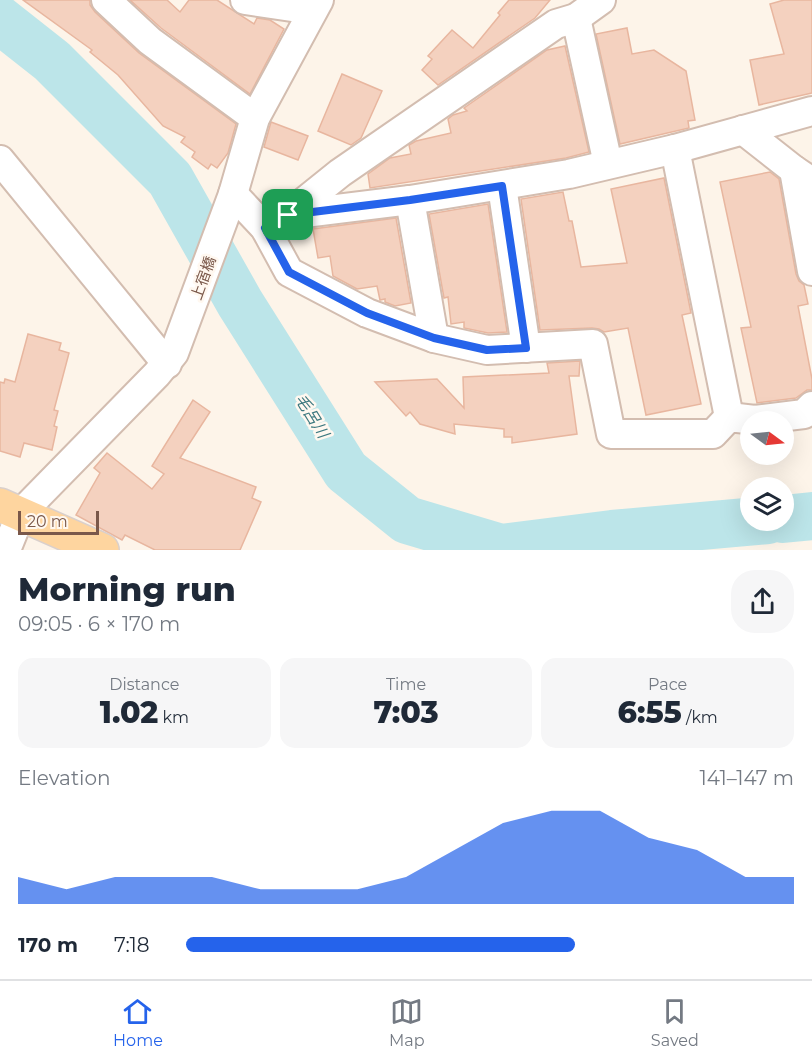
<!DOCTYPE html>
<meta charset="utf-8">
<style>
body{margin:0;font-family:Montserrat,"Noto Sans JP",sans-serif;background:#f6f6f7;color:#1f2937;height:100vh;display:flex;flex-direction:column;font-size:22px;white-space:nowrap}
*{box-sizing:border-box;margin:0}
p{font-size:20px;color:#747a83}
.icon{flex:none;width:33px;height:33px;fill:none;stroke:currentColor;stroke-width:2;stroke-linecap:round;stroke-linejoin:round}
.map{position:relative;height:550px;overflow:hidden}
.panel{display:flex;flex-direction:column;background:#fff;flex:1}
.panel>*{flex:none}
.needle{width:39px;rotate:105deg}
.controls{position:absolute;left:740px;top:411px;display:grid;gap:12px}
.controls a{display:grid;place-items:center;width:54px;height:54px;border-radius:50%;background:#fff;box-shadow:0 6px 24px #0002;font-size:30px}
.scale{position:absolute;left:18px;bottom:15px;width:81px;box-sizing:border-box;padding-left:6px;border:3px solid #7a584a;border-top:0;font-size:16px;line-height:21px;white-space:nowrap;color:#7a584a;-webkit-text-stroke:4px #fff8f0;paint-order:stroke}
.pin{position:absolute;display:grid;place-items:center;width:51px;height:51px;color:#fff;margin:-26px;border-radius:12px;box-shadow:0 3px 9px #0006}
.round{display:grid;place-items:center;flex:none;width:63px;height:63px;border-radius:24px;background:#f6f6f7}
.summary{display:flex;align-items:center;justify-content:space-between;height:102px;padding:0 18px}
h1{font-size:33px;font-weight:800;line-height:45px}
.figures{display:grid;grid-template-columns:repeat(3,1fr);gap:9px;height:102px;padding:6px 18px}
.figures div{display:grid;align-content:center;border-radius:15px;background:#f6f6f7;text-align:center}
.figures b{font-size:30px;font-weight:800}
.figures small{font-size:16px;font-weight:400}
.figures p{font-size:16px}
.chart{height:168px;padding:12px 18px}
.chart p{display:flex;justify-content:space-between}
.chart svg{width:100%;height:108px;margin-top:6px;fill:#2563eb;opacity:.7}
ul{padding:0 18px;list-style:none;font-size:20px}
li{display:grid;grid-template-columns:96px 72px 1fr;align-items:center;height:45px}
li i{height:15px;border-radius:8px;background:#2563eb}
.tab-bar{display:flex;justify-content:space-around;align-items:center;height:84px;border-top:2px solid #e0e1e3;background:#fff;font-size:16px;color:#747a83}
.tab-bar a{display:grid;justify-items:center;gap:3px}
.tab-bar .current{color:#2563eb}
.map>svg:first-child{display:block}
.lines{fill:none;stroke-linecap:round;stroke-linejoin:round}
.river{stroke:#bce5e9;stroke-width:48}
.building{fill:#f4d1bf;stroke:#e8b69f;stroke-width:1.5}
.minor-casing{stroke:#d3bdb0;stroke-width:32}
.major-casing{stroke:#dad0cc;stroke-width:36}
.minor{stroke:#fff;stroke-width:28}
.major{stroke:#fed59f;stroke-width:33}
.route-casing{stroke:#fff;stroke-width:12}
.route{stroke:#2563eb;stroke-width:8}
.labels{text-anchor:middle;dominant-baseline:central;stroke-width:5;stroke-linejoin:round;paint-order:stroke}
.street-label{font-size:15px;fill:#7a584a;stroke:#fff8f0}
.water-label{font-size:16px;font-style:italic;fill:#3c787f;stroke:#fff8f0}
</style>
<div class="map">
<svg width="812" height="550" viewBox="0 0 812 550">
<rect width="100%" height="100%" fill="#fdf4e9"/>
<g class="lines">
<!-- river -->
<g class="river">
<path d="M 0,20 L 52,61 L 170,179 L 240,303 L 346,471 L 407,520 L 501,548 L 612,534 L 768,520"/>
<path d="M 783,519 L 812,516"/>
</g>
</g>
<!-- building -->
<g class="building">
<path d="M 23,0 L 90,0 L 90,5 L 95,12 L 139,53 L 236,124 L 228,153 L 217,168 L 211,164 L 208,169 L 192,157 L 195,152 L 181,142 L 185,137 L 163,126 L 118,75 L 90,52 L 92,50 Z"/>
<path d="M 130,0 L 167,0 L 180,12 L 189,0 L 217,0 L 254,24 L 257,18 L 270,20 L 284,29 L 250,94 L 161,28 Z"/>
<path d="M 509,0 L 550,0 L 535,18 L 438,85 L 422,70 L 432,59 L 428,56 L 452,30 L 473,48 L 500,15 L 498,13 Z"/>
<path d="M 784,0 L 812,0 L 812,93 L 759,105 L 750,60 L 784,54 L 770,4 Z"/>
<path d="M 627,28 L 632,54 L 654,50 L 686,71 L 695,120 L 688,121 L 689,128 L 620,144 L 596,34 Z"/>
<path d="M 565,46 L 589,152 L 566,158 L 370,188 L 368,174 L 390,158 L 411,154 L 409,145 L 416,141 L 451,133 L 448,119 L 453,115 L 467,111 L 464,108 L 547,50 Z"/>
<path d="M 342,74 L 382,91 L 361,138 L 351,145 L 318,131 Z"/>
<path d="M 271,122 L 308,136 L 298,160 L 264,147 Z"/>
<path d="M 770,172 L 779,179 L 796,274 L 799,281 L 804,285 L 808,304 L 798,306 L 812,379 L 812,390 L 807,390 L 796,398 L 757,403 L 741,328 L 751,327 L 720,182 Z"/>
<path d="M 664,178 L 691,313 L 682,315 L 701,404 L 646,415 L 628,328 L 604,332 L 599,329 L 592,328 L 540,330 L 521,199 L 563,192 L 569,221 L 572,221 L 581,267 L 627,263 L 611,189 Z"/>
<path d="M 488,204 L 507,332 L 488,333 L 464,328 L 464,322 L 451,324 L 448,297 L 444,298 L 429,214 Z"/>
<path d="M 396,218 L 411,303 L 395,306 L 385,302 L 385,299 L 380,300 L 377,286 L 357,289 L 333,276 L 330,256 L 318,258 L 313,229 Z"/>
<path d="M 28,334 L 61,343 L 59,350 L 69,353 L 54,410 L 58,411 L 54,426 L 57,427 L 52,450 L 24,443 L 20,457 L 0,451 L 0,382 L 4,383 L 5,379 L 15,382 Z"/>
<path d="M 580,361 L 579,376 L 569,376 L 577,434 L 512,443 L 512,437 L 504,437 L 504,429 L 454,424 L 455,434 L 420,424 L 410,412 L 406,416 L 375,382 L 437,379 L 464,408 L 463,377 L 549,373 L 547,363 Z"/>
<path d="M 193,400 L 210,412 L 180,458 L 256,487 L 252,498 L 261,502 L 240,550 L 155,550 L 125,535 L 122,540 L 76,515 L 100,473 L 94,468 L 107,453 L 152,489 L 164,474 L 152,466 Z"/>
</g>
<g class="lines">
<defs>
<g id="minor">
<path d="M 106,0 L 150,41 L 255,118"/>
<path d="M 245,0 L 312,10"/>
<path d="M 576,18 L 608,164"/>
<path d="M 743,130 L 794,170"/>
<path d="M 675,149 L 729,417"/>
<path d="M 0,160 L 167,364"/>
<path d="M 812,182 L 794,170 L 812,271"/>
<path d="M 502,186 L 526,348"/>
<path d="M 233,194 L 265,228 L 289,272 L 367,313 L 434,338 L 487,350 L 593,344 L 611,434 L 713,434 L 729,417 L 755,420 L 804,414 L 812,406"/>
<path d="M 410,200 L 434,338"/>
<path d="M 289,214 L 340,173 L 556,24 L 576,18 L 601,0"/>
<path d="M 265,228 L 288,215 L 410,200 L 569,174 L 675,149 L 812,111"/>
<path d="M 6,550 L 21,513 L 157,374 L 174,353 L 233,194 L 255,118 L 319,0"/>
</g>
<path id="major" d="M 0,505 L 102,550"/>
</defs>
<!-- minor casing -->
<use href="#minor" class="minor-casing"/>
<!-- major casing -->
<use href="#major" class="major-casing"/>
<!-- minor -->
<use href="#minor" class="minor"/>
<!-- major -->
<use href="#major" class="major"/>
</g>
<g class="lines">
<defs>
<path id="route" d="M 502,186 L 526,348 L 487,350 L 434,338 L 367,313 L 289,272 L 265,228 L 288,215 L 410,200 Z"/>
</defs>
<!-- route casing -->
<use href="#route" class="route-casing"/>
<!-- route -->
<use href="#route" class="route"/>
</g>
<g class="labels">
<!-- street labels -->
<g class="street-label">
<text transform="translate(203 278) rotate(-70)">上宿橋</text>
</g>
<!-- water labels -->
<g class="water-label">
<text transform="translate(312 416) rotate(58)">毛呂川</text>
</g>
</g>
</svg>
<div class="controls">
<a><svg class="needle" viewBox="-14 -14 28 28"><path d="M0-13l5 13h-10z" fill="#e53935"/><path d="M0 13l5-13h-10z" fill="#747a83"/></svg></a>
<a><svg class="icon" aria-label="layers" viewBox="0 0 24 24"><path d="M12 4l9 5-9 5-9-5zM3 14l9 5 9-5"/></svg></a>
</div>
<div class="scale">20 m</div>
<div class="pin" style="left:288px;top:215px;background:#1e9e55"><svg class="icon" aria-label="arrive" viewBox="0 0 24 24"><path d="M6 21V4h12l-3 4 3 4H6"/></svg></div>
</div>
<section class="panel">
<div class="summary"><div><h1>Morning run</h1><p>09:05 · 6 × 170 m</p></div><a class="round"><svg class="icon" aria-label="share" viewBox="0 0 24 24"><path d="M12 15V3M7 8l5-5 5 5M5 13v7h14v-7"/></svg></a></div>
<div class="figures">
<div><p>Distance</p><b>1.02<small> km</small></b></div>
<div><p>Time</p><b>7:03</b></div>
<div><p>Pace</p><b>6:55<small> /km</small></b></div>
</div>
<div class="chart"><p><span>Elevation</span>141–147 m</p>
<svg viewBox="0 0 160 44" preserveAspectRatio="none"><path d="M0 44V33L10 38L20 33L30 33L40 33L50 38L60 38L70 38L80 33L90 22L100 11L110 6L120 6L130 17L140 22L150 33L160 33V44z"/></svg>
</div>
<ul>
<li><b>170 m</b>7:18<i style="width:64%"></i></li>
</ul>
</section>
<nav class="tab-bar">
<a class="current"><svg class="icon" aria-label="home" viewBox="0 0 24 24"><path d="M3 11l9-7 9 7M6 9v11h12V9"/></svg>Home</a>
<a><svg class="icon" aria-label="map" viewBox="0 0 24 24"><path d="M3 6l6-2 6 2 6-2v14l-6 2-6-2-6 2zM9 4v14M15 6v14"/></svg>Map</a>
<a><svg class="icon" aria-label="saved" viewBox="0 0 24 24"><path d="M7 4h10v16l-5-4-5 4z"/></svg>Saved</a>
</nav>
